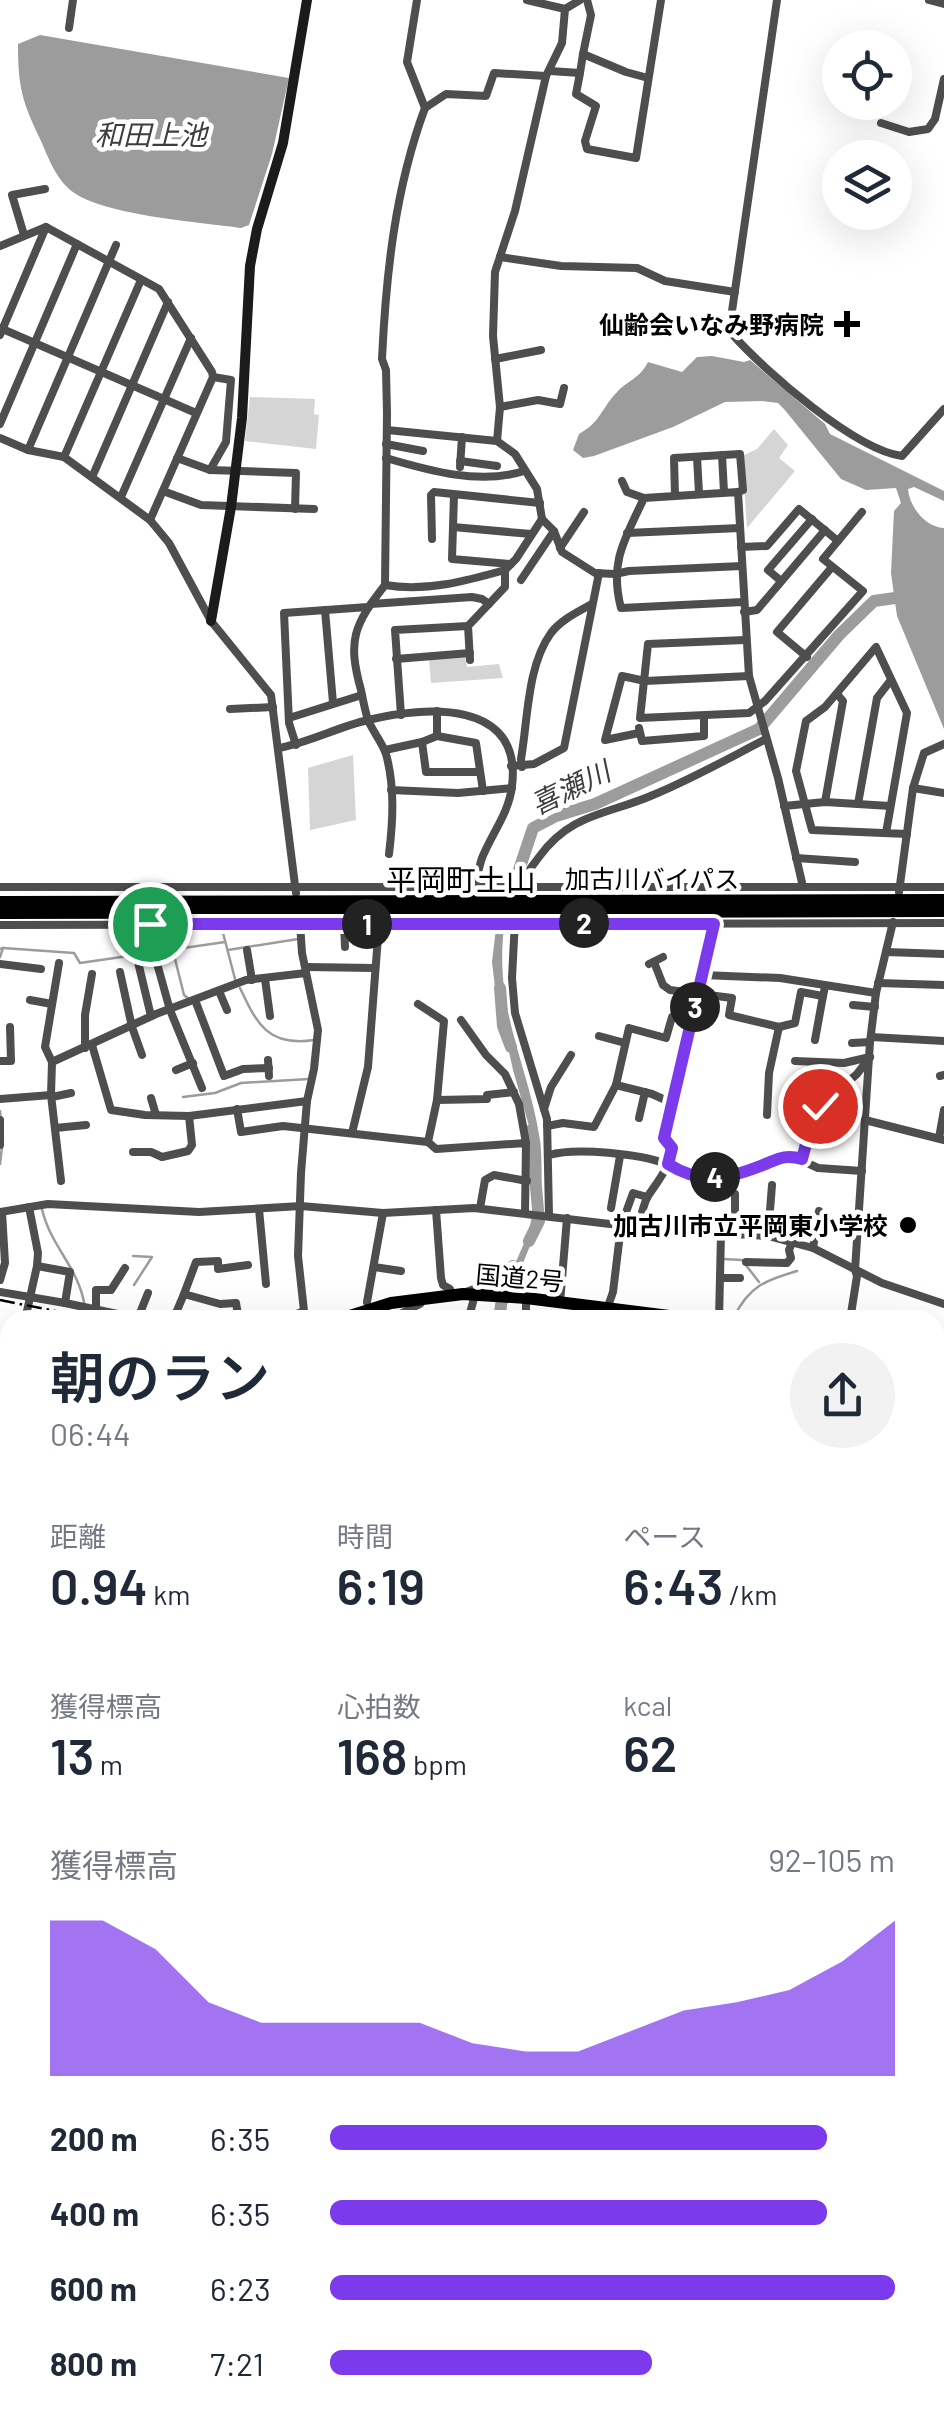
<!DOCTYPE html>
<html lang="ja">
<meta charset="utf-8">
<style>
body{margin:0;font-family:Barlow,"Noto Sans JP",sans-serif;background:#f2f2f3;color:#1f2937;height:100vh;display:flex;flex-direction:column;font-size:38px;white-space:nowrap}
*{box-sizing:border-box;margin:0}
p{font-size:32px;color:#747a83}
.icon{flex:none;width:55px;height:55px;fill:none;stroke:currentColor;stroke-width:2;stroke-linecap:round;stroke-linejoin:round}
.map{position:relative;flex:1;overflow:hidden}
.side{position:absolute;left:0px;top:1310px;width:945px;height:1112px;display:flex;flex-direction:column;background:#fff;border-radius:30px 30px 0 0;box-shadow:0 10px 40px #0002}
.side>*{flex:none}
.buttons{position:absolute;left:822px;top:30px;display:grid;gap:20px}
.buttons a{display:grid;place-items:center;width:90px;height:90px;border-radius:50%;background:#fff;box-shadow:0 10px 40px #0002;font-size:50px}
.pin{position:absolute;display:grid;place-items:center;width:85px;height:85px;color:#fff;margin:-42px;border:5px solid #fff;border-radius:50%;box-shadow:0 2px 10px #0007}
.km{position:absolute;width:50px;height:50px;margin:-25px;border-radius:50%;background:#222;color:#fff;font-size:28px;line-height:50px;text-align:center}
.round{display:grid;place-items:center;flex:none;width:105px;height:105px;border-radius:52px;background:#f2f2f3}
.headline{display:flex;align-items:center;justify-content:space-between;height:170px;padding:0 50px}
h1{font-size:55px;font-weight:600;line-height:75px}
.metrics{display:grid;grid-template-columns:repeat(3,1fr);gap:15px;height:170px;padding:10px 50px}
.metrics div{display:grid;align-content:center}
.metrics b{font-size:50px;font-weight:600}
.metrics small{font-size:28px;font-weight:400}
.metrics p{font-size:28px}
.chart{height:280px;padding:20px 50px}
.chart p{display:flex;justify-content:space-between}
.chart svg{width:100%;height:180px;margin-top:10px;fill:#7c3aed;opacity:.7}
ul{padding:0 50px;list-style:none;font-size:32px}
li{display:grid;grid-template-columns:160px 120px 1fr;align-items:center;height:75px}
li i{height:25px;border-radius:12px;background:#7c3aed}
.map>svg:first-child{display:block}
.green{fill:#d5d5d5}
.water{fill:#9c9c9c}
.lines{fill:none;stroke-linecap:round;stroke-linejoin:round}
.stream{stroke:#9c9c9c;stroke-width:2.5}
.river{stroke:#9c9c9c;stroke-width:12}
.street{stroke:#4e4e4e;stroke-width:8}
.secondary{stroke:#1b1b1b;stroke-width:10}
.highway{stroke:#000;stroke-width:12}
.rail{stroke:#000;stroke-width:2.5;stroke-dasharray:15 5 2.5 5;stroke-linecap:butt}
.route-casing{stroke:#fff;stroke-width:20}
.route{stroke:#7c3aed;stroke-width:12}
.poi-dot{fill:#000;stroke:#fff;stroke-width:4}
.labels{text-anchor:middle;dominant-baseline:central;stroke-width:9;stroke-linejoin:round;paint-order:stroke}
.poi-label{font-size:25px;font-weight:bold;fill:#000;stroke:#fff;text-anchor:end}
.street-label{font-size:25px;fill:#000;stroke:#fff}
.water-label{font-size:28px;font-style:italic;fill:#3d3d3d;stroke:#fff}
.quarter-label{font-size:30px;fill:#000;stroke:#fff}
</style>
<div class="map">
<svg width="944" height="2421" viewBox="0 0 944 2421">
<rect width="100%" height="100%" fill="#fff"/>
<!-- green -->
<g class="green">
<path d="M 250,397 L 315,399 L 314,414 L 319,415 L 316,449 L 245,441 Z"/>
<path d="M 774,429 L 788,445 L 779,458 L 795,471 L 747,528 L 742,456 L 757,449 Z"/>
<path d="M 465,656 L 467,667 L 499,664 L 503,678 L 431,683 L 429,659 Z"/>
<path d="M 353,755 L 356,820 L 310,830 L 308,768 Z"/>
<path d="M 0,1926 L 10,1929 L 10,2260 L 0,2261 Z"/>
</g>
<!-- water -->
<g class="water">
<path d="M 40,35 L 289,78 L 272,154 L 249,225 L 241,228 C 200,222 95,215 68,188 C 55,176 48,157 41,141 C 22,101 18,88 18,44 Z"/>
<path d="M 712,356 L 744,362 L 750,360 L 825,424 L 830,434 L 944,491 L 944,501 L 914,487 L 908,489 C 909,505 924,527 944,528 L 944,729 L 897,616 L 891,573 L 894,511 L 901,503 L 896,488 L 866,490 L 841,479 L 784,409 L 778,403 L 762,401 L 725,402 L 673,427 L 594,456 L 583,458 L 573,450 L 579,434 C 602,421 601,408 618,391 C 630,379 640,378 648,362 L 682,372 L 697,357 Z"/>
<path d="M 496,928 L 504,928 C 494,1010 528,1063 540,1140 C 543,1160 542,1215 535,1233 C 524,1263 511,1288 502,1320 L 494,1320 L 496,1308 L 528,1234 L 537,1195 L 535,1147 L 513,1070 L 495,987 L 492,962 Z"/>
</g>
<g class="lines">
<!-- stream -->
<g class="stream">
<path d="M 222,929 L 235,979"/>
<path d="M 3,948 L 74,953 L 80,963 L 225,942"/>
<path d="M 0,949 L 3,948 L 0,957"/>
<path d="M 228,950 L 298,939"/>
<path d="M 173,951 L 184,995 L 189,999"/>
<path d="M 240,988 C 257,1024 268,1047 314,1040"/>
<path d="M 183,1097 L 215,1093 L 241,1083 L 309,1079"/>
<path d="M 0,1111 L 3,1139"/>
<path d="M 0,1164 L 2,1147"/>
<path d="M 42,1209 C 50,1245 77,1266 84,1302"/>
<path d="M 133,1256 L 152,1257 L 134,1285"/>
<path d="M 723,1259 L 742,1260 L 759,1282"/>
<path d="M 734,1317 C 749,1286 766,1280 797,1271"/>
<path d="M 0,1925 L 10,1928"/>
<path d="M 0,2030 L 10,2029"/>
</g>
<!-- river -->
<g class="river">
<path d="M 506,909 L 533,828 L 556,816 L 595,804 L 759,729 L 839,635 L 874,601 L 902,597 L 908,599"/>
<path d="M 500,988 L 503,1026 L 511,1047"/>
<path d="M 529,1241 L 539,1221 L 531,1130"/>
<path d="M 499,1320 L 504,1284 L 513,1266"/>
<path d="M 114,2421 L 115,2412"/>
</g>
<!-- street -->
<g class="street">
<path d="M 527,0 L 565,9"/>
<path d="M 777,0 L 730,325 L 732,334 C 765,371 855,450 902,456 L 944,409"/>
<path d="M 929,0 L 944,4"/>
<path d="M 69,28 L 73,0"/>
<path d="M 583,54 L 591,15 L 587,0"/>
<path d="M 550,71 L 580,73 L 576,94 L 596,106 L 585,141 L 587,149 L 636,158 L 661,0"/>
<path d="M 580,73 L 583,54 L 626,72 L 648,78"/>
<path d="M 425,108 L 446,94 L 486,96 L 494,73 L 546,76"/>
<path d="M 881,123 L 909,132 L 928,129 L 935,119 L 944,79"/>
<path d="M 24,235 L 12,195 L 45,189"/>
<path d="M 0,246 L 46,227 L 159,289 L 212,372 L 213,377 L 150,520"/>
<path d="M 500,257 L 561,266 L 637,268 L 665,281 L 735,292"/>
<path d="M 0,328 L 196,413"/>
<path d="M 0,335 L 46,227"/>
<path d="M 495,359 L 541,350"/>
<path d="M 500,407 L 538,400 L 560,404 L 564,388"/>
<path d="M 0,424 L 77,244"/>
<path d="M 387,430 L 497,441 L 515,454 L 537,489 L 542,519 L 554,531 L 562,552 L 595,573 L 615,574 L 629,571 L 742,566"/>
<path d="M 0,438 L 28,450 L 64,457 L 150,520 L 169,543 L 211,621 L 271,695 L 296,893"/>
<path d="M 497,441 L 500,407 L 493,336 L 495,272 L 515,211 L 546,76 L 562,43 L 565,9 L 580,0"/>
<path d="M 386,444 L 423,451"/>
<path d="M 28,450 L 116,245"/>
<path d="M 722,455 L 724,492"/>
<path d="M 64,457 L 141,280"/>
<path d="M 697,457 L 699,493"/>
<path d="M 177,458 L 210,470 L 296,473 L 295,509"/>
<path d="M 386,458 C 430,471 480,485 524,471"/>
<path d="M 460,461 L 497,466"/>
<path d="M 460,467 L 462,437"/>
<path d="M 210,470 L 226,442 L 231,380 L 213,377"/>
<path d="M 93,475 L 168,302"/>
<path d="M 622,481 L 627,492 L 644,498"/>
<path d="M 163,491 L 201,505 L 314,509"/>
<path d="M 454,495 L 452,559 L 511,564"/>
<path d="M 675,495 L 674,458 L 740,454 L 743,490 L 738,492"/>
<path d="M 121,497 L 191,338"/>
<path d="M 453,527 L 531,534"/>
<path d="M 627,533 L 740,528"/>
<path d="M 432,539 L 431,495 L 434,492 L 540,503"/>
<path d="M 741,547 L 767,546 L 799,509 L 838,541"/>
<path d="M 560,548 L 584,512"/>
<path d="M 521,580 L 554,531"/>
<path d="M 781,581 L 768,570 L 812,519"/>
<path d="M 385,585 C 426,592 466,581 505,570"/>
<path d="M 743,602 L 621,608 C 609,562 625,539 644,498 L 738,492 L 749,676 L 778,778 L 803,887"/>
<path d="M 371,604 L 472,597 L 482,599 L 489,604"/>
<path d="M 325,610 L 333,703"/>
<path d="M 744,612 L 757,610 L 825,530"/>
<path d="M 745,640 L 648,644 L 640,718 L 749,713 L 765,701 L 863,591 L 823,559 L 862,512"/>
<path d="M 807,657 L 777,632 L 832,567"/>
<path d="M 396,659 L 470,653"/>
<path d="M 470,660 L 468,626 L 505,587 L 505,570 L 516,559 L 542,519"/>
<path d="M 230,709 L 273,707"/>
<path d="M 401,715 L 395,630 L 468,626"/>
<path d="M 289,718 L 362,695"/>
<path d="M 639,728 L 642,741 L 704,736 L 704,716"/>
<path d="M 639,733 L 605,740 L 622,676 L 645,681 L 749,676"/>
<path d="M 437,736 L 437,711"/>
<path d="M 422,742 L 437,736 L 476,743 L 483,791"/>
<path d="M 296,745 L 289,723 L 284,613 L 368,607"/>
<path d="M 279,748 C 310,742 338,727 368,720 C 425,706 523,699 512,786 C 509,813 492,833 482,858 C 479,867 477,878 474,888"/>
<path d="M 385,750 L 422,742 L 426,772 L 480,772"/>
<path d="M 511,766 L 534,764 L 564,748 L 599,573"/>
<path d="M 522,767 L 521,759 C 528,719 527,666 551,633 C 561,620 576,613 590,605"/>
<path d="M 913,788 L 944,793"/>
<path d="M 391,790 L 458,793 L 512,788"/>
<path d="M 825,802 L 843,701 L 837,694"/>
<path d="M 858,804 L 877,698 L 891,680"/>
<path d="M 784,806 L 825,802 L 890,806"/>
<path d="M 886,833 L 907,713 L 876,647 L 825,707 L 806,721 L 796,771 L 812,830 L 907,834"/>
<path d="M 389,854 C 393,821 395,787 386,754 C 382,742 373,732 368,720 C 365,711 363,700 361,690 C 347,640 354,625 385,585 L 387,413 L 386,370 L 382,359 C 386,274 395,189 425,108 L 407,62 L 417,0"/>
<path d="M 796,858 L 855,862"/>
<path d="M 0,887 L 944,887"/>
<path d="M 520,891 C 522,878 531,868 539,857 C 571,813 607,815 653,795 C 692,779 729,758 766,739"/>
<path d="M 899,892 L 913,788 L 924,753 L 944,744"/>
<path d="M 515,920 L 512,978 L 515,1013 L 547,1119 L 549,1215"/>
<path d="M 344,924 L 345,947"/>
<path d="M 0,925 L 944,923"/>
<path d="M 247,950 L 252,980"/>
<path d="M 886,952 L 944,954"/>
<path d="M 137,958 L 151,1016"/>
<path d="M 654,962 L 663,985 L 670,990 L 732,998 L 729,1015 L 779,1027 L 795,1023 L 801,992 L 823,996 L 825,987"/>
<path d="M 0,964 L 41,969"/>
<path d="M 649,964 L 663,957"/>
<path d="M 158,967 L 170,1010 L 202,1088"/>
<path d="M 306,967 L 374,968"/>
<path d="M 120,972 L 132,1027 L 142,1055"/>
<path d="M 702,975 L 780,978 L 876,993"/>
<path d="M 265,979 L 270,1016"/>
<path d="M 878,983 L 944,985"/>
<path d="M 219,991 L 227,1010"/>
<path d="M 30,1000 L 52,1004"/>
<path d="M 195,1000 L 224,1076 L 243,1069 L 269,1068"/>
<path d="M 418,1004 L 444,1021 L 437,1100 L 428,1142"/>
<path d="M 853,1005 L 875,1007"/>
<path d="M 461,1020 L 486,1055 L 505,1074 L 519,1104 L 526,1143"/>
<path d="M 599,1036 L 625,1043"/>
<path d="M 871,1037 L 944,1041"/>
<path d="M 815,1040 L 823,996"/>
<path d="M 852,1043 L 870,1042"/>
<path d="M 92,1045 L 111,1110 L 145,1115 L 189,1116 L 307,1101"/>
<path d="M 85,1048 L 85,1015 L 92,974"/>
<path d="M 268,1060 L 269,1076"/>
<path d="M 0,1061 L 11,1061 L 10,1027"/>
<path d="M 795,1061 L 844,1063 L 870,1057"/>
<path d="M 52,1062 L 45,1047 L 59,963"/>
<path d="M 176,1070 L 193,1063"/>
<path d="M 940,1076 L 944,1075"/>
<path d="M 52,1097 L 71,1093"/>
<path d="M 151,1098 L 156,1115"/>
<path d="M 0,1099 L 51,1095"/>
<path d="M 437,1100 L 487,1099 L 487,1095 L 514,1092"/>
<path d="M 672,1103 L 652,1094 L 616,1085 L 629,1028 L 666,1038 L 672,1017 L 692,1020"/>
<path d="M 237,1109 L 241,1132 L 283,1126 L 428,1142 L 436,1149 L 526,1143 L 525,1213"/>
<path d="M 544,1109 L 551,1087 L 571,1055"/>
<path d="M 767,1115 L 769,1073 L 779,1027"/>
<path d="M 639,1118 L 645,1092"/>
<path d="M 0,1120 L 0,1145"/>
<path d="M 865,1120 L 944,1140"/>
<path d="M 547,1126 L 563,1123 L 594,1127 L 616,1085"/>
<path d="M 55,1128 L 86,1125"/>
<path d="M 805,1129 L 803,1115 L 820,1106 L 857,1074 L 870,1057"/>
<path d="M 352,1133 L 368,1067 L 379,924"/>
<path d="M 939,1138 L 944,1110"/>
<path d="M 133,1152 L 151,1152 L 162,1157 L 188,1151 L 192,1145 L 189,1116"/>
<path d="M 549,1155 C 577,1147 640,1154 667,1164 C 679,1169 690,1176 703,1180 L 790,1155 L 818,1168 L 862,1171"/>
<path d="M 802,1159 L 805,1129 L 838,1132"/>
<path d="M 61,1181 L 51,1095 L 52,1062 L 156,1014 L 246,980 L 306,973"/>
<path d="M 735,1194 L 735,1234"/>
<path d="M 480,1208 L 485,1180 L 494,1175 L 527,1181"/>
<path d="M 611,1208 L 620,1156"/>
<path d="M 259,1209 L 266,1284"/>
<path d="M 436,1210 L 441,1278 L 443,1285 L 450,1289 L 450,1295"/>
<path d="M 0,1212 L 48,1204 L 199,1212 L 301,1206 L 383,1213 L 474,1208 L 661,1230 L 768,1236 L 813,1248 L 882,1283 L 944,1304"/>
<path d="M 638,1227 C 641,1217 643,1205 648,1196 C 659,1179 672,1166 671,1144 L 664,1138 L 665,1122 L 715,924"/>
<path d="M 768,1236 L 772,1185"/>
<path d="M 813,1248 L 819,1211"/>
<path d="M 746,1262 L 787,1263 L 791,1258 L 789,1250 L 793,1240"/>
<path d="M 374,1267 L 401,1271"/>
<path d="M 720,1278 L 740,1278"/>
<path d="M 0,1280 L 5,1263 L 2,1212"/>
<path d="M 0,1292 L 65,1303 L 70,1272 L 37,1266 L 38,1253 L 29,1207"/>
<path d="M 466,1292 L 485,1285 L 484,1265"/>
<path d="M 184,1294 L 196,1262 L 218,1261 L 218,1269 L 248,1265"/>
<path d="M 367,1302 L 383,1213"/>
<path d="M 65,1303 L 146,1320"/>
<path d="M 560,1303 L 567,1218"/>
<path d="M 96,1309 L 96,1290 L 111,1290 L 125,1268"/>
<path d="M 607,1309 L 613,1292 L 621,1226 L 633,1193 L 647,1197"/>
<path d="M 27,1315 L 47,1320"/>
<path d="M 138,1318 L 148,1293"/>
<path d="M 25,1320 L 37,1266"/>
<path d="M 173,1320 L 184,1294 L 220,1304 L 236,1303 L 239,1320"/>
<path d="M 282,1320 L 304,1311 L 298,1256 L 301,1173 L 307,1101 L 314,1069 L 318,1030 L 302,953 L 300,923"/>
<path d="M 297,1320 L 313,1314 L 319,1320"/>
<path d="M 388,1320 L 420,1304"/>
<path d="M 468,1320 L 475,1295"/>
<path d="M 526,1320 L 526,1298"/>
<path d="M 719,1320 L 721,1234"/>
<path d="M 850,1320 L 857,1276 L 855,1270 L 870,1042 L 876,993 L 893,922"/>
<path d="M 0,1379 L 10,1354"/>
<path d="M 935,1512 L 944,1515"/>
<path d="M 0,1551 L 10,1549"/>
<path d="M 0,1572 L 10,1584"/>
<path d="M 0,1599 L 10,1597"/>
<path d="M 0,1722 L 10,1721"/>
<path d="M 0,1783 L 10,1783"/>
<path d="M 942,1822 L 942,1805"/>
<path d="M 0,1842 L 10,1812"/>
<path d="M 0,1867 L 10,1870"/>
<path d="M 0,1902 L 10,1905"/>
<path d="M 935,1904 L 944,1903"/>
<path d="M 935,1915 L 940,1935 L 935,1936"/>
<path d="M 943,1963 L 944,1968"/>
<path d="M 935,2084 L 944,2083"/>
<path d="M 935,2114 L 944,2113"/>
<path d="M 935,2155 L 944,2163"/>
<path d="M 935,2196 L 944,2198"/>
<path d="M 935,2231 L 944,2206"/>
<path d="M 0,2264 L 10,2263"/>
<path d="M 0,2293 L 10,2292"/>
<path d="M 0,2337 L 10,2336"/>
<path d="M 938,2364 L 944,2344"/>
<path d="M 346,2412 L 376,2421"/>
<path d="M 691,2412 L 707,2421"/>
<path d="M 0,2417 L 83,2412"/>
<path d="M 875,2420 L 878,2412"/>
<path d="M 94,2421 L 95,2412"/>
<path d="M 139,2421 L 140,2412"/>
<path d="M 190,2421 L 191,2412"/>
<path d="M 324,2421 L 326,2412"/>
<path d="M 499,2421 L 501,2412"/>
<path d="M 758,2421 L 762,2412"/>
<path d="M 824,2421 L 828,2412"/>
<path d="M 909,2421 L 913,2412"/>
</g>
<!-- secondary -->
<g class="secondary">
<path d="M 211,621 L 231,507 L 242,418 L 250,266 L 257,229 L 283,143 L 307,0"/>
<path d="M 0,1668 L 10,1668"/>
<path d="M 935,1699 L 944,1692"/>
<path d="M 935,2247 L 944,2248"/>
<path d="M 0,2323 L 10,2321"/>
<path d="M 0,2396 L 10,2384"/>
<path d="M 549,2412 L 584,2421"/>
<path d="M 250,2421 L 251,2412"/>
<path d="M 395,2421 L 397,2412"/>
<path d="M 598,2421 L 602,2412"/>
</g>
<!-- highway -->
<g class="highway">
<path d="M 0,902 L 944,900"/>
<path d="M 0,913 L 944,911"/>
<path d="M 337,1320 L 391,1303 L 463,1294 L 526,1298 L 701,1320"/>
<path d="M 935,1349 L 944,1350"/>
<path d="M 0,1490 L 10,1486"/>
</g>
<!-- rail -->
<g class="rail">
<path d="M 0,1300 L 100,1320"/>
<path d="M 935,1544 L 944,1547"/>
</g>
</g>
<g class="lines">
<defs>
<path id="route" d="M 150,924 L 714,924 L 664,1138 L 672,1148 L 668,1164 C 701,1185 728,1179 763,1165 C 778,1159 785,1154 802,1159 L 806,1144 L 803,1114 L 820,1106"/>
</defs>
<!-- route casing -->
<use href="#route" class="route-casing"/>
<!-- route -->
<use href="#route" class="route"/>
</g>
<!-- markers -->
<g class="poi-dot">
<path d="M842 309h10v10h10v10h-10v10h-10v-10h-10v-10h10z"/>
<circle cx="908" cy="1225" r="10"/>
</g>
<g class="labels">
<!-- poi labels -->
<g class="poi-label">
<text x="824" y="324">仙齢会いなみ野病院</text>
<text x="888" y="1225">加古川市立平岡東小学校</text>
</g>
<!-- street labels -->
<g class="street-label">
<text x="652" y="878">加古川バイパス</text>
<text transform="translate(520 1277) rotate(5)">国道2号</text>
</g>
<!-- water labels -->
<g class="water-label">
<text x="151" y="134">和田上池</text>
<text transform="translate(570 787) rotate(-26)">喜瀬川</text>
</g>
<!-- quarter labels -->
<g class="quarter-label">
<text x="461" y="879">平岡町土山</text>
</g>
</g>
</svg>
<div class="buttons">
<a><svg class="icon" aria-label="locate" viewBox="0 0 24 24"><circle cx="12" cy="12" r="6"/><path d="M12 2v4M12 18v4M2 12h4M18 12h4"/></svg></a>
<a><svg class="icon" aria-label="layers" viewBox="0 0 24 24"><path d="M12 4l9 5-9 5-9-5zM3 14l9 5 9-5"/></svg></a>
</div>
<div class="pin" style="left:150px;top:924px;background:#1e9e55"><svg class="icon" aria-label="arrive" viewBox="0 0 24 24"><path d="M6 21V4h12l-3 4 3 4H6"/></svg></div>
<div class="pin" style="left:820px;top:1106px;background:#d93025"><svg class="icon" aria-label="check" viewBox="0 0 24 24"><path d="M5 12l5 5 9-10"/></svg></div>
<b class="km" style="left:367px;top:924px">1</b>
<b class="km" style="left:584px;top:923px">2</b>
<b class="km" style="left:695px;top:1007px">3</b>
<b class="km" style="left:715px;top:1177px">4</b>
<section class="side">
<div class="headline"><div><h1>朝のラン</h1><p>06:44</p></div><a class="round"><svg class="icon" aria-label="share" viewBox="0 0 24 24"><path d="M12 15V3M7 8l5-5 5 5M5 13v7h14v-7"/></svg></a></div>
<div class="metrics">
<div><p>距離</p><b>0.94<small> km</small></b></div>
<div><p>時間</p><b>6:19</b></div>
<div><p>ペース</p><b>6:43<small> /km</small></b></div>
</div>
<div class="metrics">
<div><p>獲得標高</p><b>13<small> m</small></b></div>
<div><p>心拍数</p><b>168<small> bpm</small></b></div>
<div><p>kcal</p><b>62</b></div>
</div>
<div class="chart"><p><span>獲得標高</span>92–105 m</p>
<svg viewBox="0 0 160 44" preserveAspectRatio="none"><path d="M0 44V6L10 6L20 13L30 26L40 31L50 31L60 31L70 31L80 36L90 38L100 38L110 33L120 28L130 26L140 23L150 16L160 6V44z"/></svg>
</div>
<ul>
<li><b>200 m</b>6:35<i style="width:88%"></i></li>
<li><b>400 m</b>6:35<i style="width:88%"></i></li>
<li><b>600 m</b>6:23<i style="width:100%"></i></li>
<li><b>800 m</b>7:21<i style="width:57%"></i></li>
</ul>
</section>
</div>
